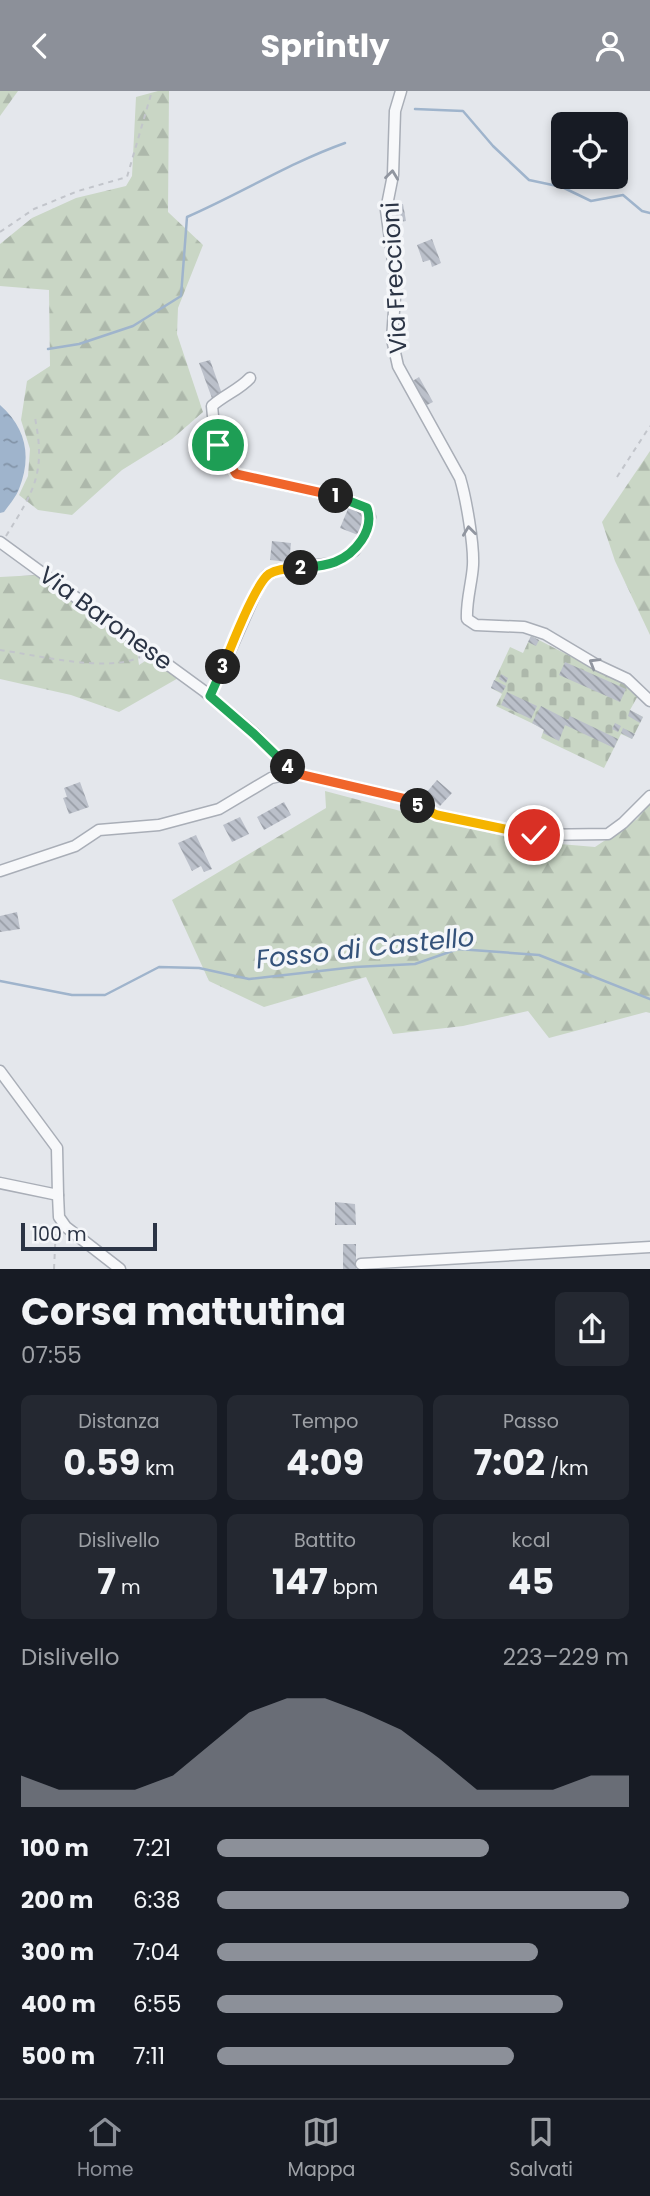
<!DOCTYPE html>
<html lang="it">
<meta charset="utf-8">
<style>
body{margin:0;font-family:Poppins,sans-serif;background:#242831;color:#f1f3f6;height:100vh;display:flex;flex-direction:column;font-size:26px;white-space:nowrap}
*{box-sizing:border-box;margin:0}
p{font-size:23px;color:#9ea1a6}
.icon{flex:none;width:38px;height:38px;fill:none;stroke:currentColor;stroke-width:2;stroke-linecap:round;stroke-linejoin:round}
.map{position:relative;height:1178px;overflow:hidden}
.panel{display:flex;flex-direction:column;background:#171b24;flex:1}
.panel>*{flex:none}
.controls{position:absolute;left:551px;top:21px;display:grid;gap:14px}
.controls a{display:grid;place-items:center;width:77px;height:77px;border-radius:10px;background:#171b24;box-shadow:0 4px 10px #0003;font-size:35px}
.scale{position:absolute;left:21px;bottom:18px;width:136px;box-sizing:border-box;padding-left:7px;border:4px solid #2b3445;border-top:0;font-size:19px;line-height:24px;white-space:nowrap;color:#2b3445;-webkit-text-stroke:5px #f4f6f9;paint-order:stroke}
.pin{position:absolute;display:grid;place-items:center;width:60px;height:60px;color:#fff;margin:-30px;border:4px solid #fff;border-radius:50%;box-shadow:0 2px 7px #0007}
.km{position:absolute;width:35px;height:35px;margin:-18px;border-radius:50%;background:#222;color:#fff;font-size:19px;line-height:35px;text-align:center}
.round{display:grid;place-items:center;flex:none;width:74px;height:74px;border-radius:10px;background:#242831}
.headline{display:flex;align-items:center;justify-content:space-between;height:119px;padding:0 21px}
h1{font-size:38px;font-weight:700;line-height:52px}
.stats{display:grid;grid-template-columns:repeat(3,1fr);gap:10px;height:119px;padding:7px 21px}
.stats div{display:grid;align-content:center;border-radius:10px;background:#242831;text-align:center}
.stats b{font-size:35px;font-weight:700}
.stats small{font-size:19px;font-weight:400}
.stats p{font-size:19px}
.chart{height:196px;padding:14px 21px}
.chart p{display:flex;justify-content:space-between}
.chart svg{width:100%;height:126px;margin-top:7px;fill:#8c9099;opacity:.7}
ul{padding:0 21px;list-style:none;font-size:23px}
li{display:grid;grid-template-columns:112px 84px 1fr;align-items:center;height:52px}
li i{height:18px;border-radius:9px;background:#8c9099}
header{display:flex;justify-content:space-between;align-items:center;height:91px;padding:0 21px;background:#8c9099;color:#fff;font-size:32px;font-weight:700}
.menu{display:flex;justify-content:space-around;align-items:center;height:98px;border-top:2px solid #363941;background:#171b24;font-size:19px;color:#9ea1a6}
.menu a{display:grid;justify-items:center;gap:4px}
.menu .active{color:#8c9099}
.map>svg:first-child{display:block}
.forest{fill:url(#forest-firs)}
.cemetery{fill:url(#cemetery-stones)}
.water{fill:url(#water-ripples)}
.lines{fill:none;stroke-linecap:round;stroke-linejoin:round}
.stream{stroke:#9fb4cc;stroke-width:2.5}
.building{fill:url(#building-back-hatch)}
.minor-casing{stroke:#a9aeb7;stroke-width:13}
.path{stroke:#c2c5cb;stroke-width:2;stroke-dasharray:5 5;stroke-linecap:butt}
.minor{stroke:#f7f8fa;stroke-width:10}
.oneway{stroke:#9196a0}
.split-1-casing{stroke:#fff;stroke-width:14}
.split-2-casing{stroke:#fff;stroke-width:14}
.split-3-casing{stroke:#fff;stroke-width:14}
.split-4-casing{stroke:#fff;stroke-width:14}
.split-5-casing{stroke:#fff;stroke-width:14}
.split-6-casing{stroke:#fff;stroke-width:14}
.split-1{stroke:#f0652b;stroke-width:9}
.split-2{stroke:#22a559;stroke-width:9}
.split-3{stroke:#f5b400;stroke-width:9}
.split-4{stroke:#22a559;stroke-width:9}
.split-5{stroke:#f0652b;stroke-width:9}
.split-6{stroke:#f5b400;stroke-width:9}
.labels{text-anchor:middle;dominant-baseline:central;stroke-width:7;stroke-linejoin:round;paint-order:stroke}
.street-label{font-size:24px;fill:#2b3445;stroke:#f4f6f9}
.water-label{font-size:26px;font-style:italic;fill:#34527a;stroke:#f4f6f9}
</style>
<header><svg class="icon" aria-label="back" viewBox="0 0 24 24"><path d="M15 5l-7 7 7 7"/></svg>Sprintly<svg class="icon" aria-label="person" viewBox="0 0 24 24"><circle cx="12" cy="8" r="4"/><path d="M4 21q1-7 8-7t8 7"/></svg></header>
<div class="map">
<svg width="650" height="1178" viewBox="0 0 650 1178">
<defs>
<pattern id="forest-firs" width="22" height="20" patternUnits="userSpaceOnUse" patternTransform="scale(1.75)"><rect width="22" height="20" fill="#c9d6c5"/><path d="M5 1l3.5 6h-7zM16 11l3.5 6h-7z" fill="#adb8ab"/></pattern>
<pattern id="cemetery-stones" width="16" height="16" patternUnits="userSpaceOnUse" patternTransform="scale(1.75)"><rect width="16" height="16" fill="#c9d6c5"/><path d="M2 7V4a2 2 0 0 1 4 0v3zM10 15v-3a2 2 0 0 1 4 0v3z" fill="#adb8ab"/></pattern>
<pattern id="water-ripples" width="26" height="14" patternUnits="userSpaceOnUse" patternTransform="scale(1.75)"><rect width="26" height="14" fill="#9fb4cc"/><path d="M2 4q2-2 4 0t4 0M15 11q2-2 4 0t4 0" fill="none" stroke="#8293a7"/></pattern>
<pattern id="building-back-hatch" width="6" height="6" patternUnits="userSpaceOnUse" patternTransform="scale(1.75)"><rect width="6" height="6" fill="#bbc0ca"/><path d="M-1 5l2 2M0 0l6 6M5-1l2 2" fill="none" stroke="#989da6"/></pattern>
</defs>
<rect width="100%" height="100%" fill="#e4e7ec"/>
<!-- forest -->
<g class="forest">
<path d="M 0,0 L 18,0 L 0,25 Z"/>
<path d="M 158,0 L 169,0 L 168,121 L 203,154 L 178,217 L 177,243 L 203,321 L 172,348 L 122,379 L 72,424 L 38,419 L 19,404 L 28,385 L 30,358 L 21,329 L 27,290 L 50,275 L 49,199 L 0,195 L 0,153 L 32,127 L 76,107 L 126,95 L 132,85 L 136,6 Z"/>
<path d="M 650,360 L 650,544 L 615,470 L 602,431 Z"/>
<path d="M 38,484 L 136,553 L 139,574 L 153,565 L 180,586 L 119,621 L 71,604 L 0,588 L 0,486 Z"/>
<path d="M 325,700 L 442,731 L 525,750 L 595,756 L 637,728 L 650,712 L 650,922 L 646,921 L 549,947 L 528,920 L 463,935 L 393,943 L 366,886 L 264,916 L 209,890 L 172,809 L 326,717 Z"/>
</g>
<!-- cemetery -->
<path class="cemetery" d="M 531,545 L 640,601 L 630,619 L 643,626 L 632,648 L 621,643 L 604,677 L 541,647 L 544,638 L 496,615 L 502,603 L 491,597 L 510,556 L 523,562 Z"/>
<!-- water -->
<path class="water" d="M 0,314 C 26,337 32,365 19,398 C 16,406 9,414 4,421 L 0,422 Z"/>
<g class="lines">
<!-- stream -->
<g class="stream">
<path d="M 415,18 L 463,20 L 493,55 L 529,89 L 562,96 L 591,110 L 623,104 L 642,120 L 650,122"/>
<path d="M 48,258 L 79,253 L 133,235 L 181,205 L 187,126 C 240,103 289,72 345,52"/>
<path d="M 0,890 L 72,904 L 105,904 L 159,876 L 199,877 L 249,888 L 355,876 L 415,873 L 458,858 L 539,864 L 650,908"/>
</g>
</g>
<!-- building -->
<g class="building">
<path d="M 403,113 L 406,130 L 393,132 L 390,115 Z"/>
<path d="M 432,148 L 441,172 L 432,176 L 430,169 L 423,171 L 417,154 Z"/>
<path d="M 210,269 L 222,303 L 213,310 L 199,272 Z"/>
<path d="M 419,286 L 433,311 L 425,315 L 411,291 Z"/>
<path d="M 350,413 L 364,420 L 365,428 L 358,444 L 340,437 Z"/>
<path d="M 272,450 L 291,452 L 289,471 L 270,469 Z"/>
<path d="M 531,545 L 539,549 L 536,555 L 528,551 Z"/>
<path d="M 565,571 L 626,598 L 620,611 L 559,584 Z"/>
<path d="M 501,583 L 508,587 L 506,592 L 499,588 Z"/>
<path d="M 494,589 L 506,595 L 502,602 L 491,597 Z"/>
<path d="M 507,601 L 537,615 L 531,628 L 501,614 Z"/>
<path d="M 541,615 L 568,629 L 570,625 L 618,648 L 614,657 L 565,634 L 559,650 L 543,642 L 544,639 L 532,632 Z"/>
<path d="M 630,619 L 643,626 L 640,632 L 628,625 Z"/>
<path d="M 615,632 L 621,635 L 618,641 L 612,638 Z"/>
<path d="M 623,637 L 635,643 L 632,648 L 621,642 Z"/>
<path d="M 437,689 L 452,702 L 440,715 L 432,708 L 428,715 L 418,710 L 423,701 L 426,702 Z"/>
<path d="M 80,691 L 89,716 L 69,723 L 63,707 L 67,706 L 64,697 Z"/>
<path d="M 284,711 L 291,724 L 264,739 L 257,726 Z"/>
<path d="M 240,726 L 249,743 L 232,751 L 223,734 Z"/>
<path d="M 196,744 L 212,778 L 204,781 L 201,775 L 192,780 L 178,752 Z"/>
<path d="M 17,821 L 20,838 L 0,841 L 0,825 Z"/>
<path d="M 335,1111 L 355,1113 L 356,1134 L 335,1134 Z"/>
<rect x="343" y="1153" width="13" height="25"/>
</g>
<g class="lines">
<defs>
<g id="minor">
<path d="M 401,0 L 395,20 L 393,84 L 386,119 L 396,192 L 392,248 L 398,275 L 460,387 C 466,407 474,453 473,474 C 472,492 466,509 467,528 L 476,534 L 524,536 L 545,543 L 597,574 L 627,588 L 650,610"/>
<path d="M 0,451 L 204,600 L 255,643 L 294,682"/>
<path d="M 210,605 L 257,499 L 267,484 L 278,479 L 334,472 L 354,460 L 365,444 L 370,426 L 367,417 L 343,407 L 236,383 C 218,364 214,340 212,315 C 224,304 239,299 250,287"/>
<path d="M 0,780 L 75,755 L 99,739 L 159,734 L 219,718 L 271,687 L 294,682 L 406,708 L 437,724 L 534,744 L 608,743 L 623,732 L 650,705"/>
<path d="M 0,980 L 57,1057 L 58,1104 L 0,1092"/>
<path d="M 58,1104 L 59,1126 L 66,1136 L 120,1178"/>
<path d="M 361,1173 L 650,1156"/>
</g>
</defs>
<!-- minor casing -->
<use href="#minor" class="minor-casing"/>
<!-- path -->
<g class="path">
<path d="M 0,141 L 34,118 L 78,100 L 127,86 L 152,0"/>
<path d="M 617,386 L 650,335"/>
<path d="M 6,445 C 34,400 46,382 35,327"/>
<path d="M 0,559 C 37,564 107,582 140,566"/>
<path d="M 54,1178 L 56,1136"/>
</g>
<!-- minor -->
<use href="#minor" class="minor"/>
</g>
<!-- one-way arrows -->
<defs><path id="oneway-chevron" d="M-2-3.5L2.5 0L-2 3.5" fill="none" stroke-width="1.6" stroke-linecap="round" stroke-linejoin="round" transform="scale(1.75)"/></defs>
<g class="oneway">
<use href="#oneway-chevron" transform="translate(392 84) rotate(-83)"/>
<use href="#oneway-chevron" transform="translate(469 440) rotate(-97)"/>
<use href="#oneway-chevron" transform="translate(594 572) rotate(-149)"/>
</g>
<g class="lines">
<defs>
<path id="split-1" d="M 218,354 L 236,383 L 336,405"/>
<path id="split-2" d="M 301,477 C 311,476 325,475 335,471 C 355,463 375,439 367,417 L 336,405"/>
<path id="split-3" d="M 223,576 C 230,558 256,492 269,483 C 278,477 290,478 301,477"/>
<path id="split-4" d="M 223,576 L 210,605 L 254,643 L 288,676"/>
<path id="split-5" d="M 288,676 L 294,682 L 406,708 L 418,715"/>
<path id="split-6" d="M 418,715 L 437,724 L 534,744"/>
</defs>
<!-- split-1 casing -->
<use href="#split-1" class="split-1-casing"/>
<!-- split-2 casing -->
<use href="#split-2" class="split-2-casing"/>
<!-- split-3 casing -->
<use href="#split-3" class="split-3-casing"/>
<!-- split-4 casing -->
<use href="#split-4" class="split-4-casing"/>
<!-- split-5 casing -->
<use href="#split-5" class="split-5-casing"/>
<!-- split-6 casing -->
<use href="#split-6" class="split-6-casing"/>
<!-- split-1 -->
<use href="#split-1" class="split-1"/>
<!-- split-2 -->
<use href="#split-2" class="split-2"/>
<!-- split-3 -->
<use href="#split-3" class="split-3"/>
<!-- split-4 -->
<use href="#split-4" class="split-4"/>
<!-- split-5 -->
<use href="#split-5" class="split-5"/>
<!-- split-6 -->
<use href="#split-6" class="split-6"/>
</g>
<g class="labels">
<!-- street labels -->
<g class="street-label">
<text transform="translate(394 187) rotate(-93)">Via Freccioni</text>
<text transform="translate(106 527) rotate(36)">Via Baronese</text>
</g>
<!-- water labels -->
<g class="water-label">
<text transform="translate(365 857) rotate(-6)">Fosso di Castello</text>
</g>
</g>
</svg>
<div class="controls">
<a><svg class="icon" aria-label="locate" viewBox="0 0 24 24"><circle cx="12" cy="12" r="6"/><path d="M12 2v4M12 18v4M2 12h4M18 12h4"/></svg></a>
</div>
<div class="scale">100 m</div>
<div class="pin" style="left:218px;top:354px;background:#1e9e55"><svg class="icon" aria-label="arrive" viewBox="0 0 24 24"><path d="M6 21V4h12l-3 4 3 4H6"/></svg></div>
<div class="pin" style="left:534px;top:744px;background:#d93025"><svg class="icon" aria-label="check" viewBox="0 0 24 24"><path d="M5 12l5 5 9-10"/></svg></div>
<b class="km" style="left:336px;top:405px">1</b>
<b class="km" style="left:301px;top:477px">2</b>
<b class="km" style="left:223px;top:576px">3</b>
<b class="km" style="left:288px;top:676px">4</b>
<b class="km" style="left:418px;top:715px">5</b>
</div>
<section class="panel">
<div class="headline"><div><h1>Corsa mattutina</h1><p>07:55</p></div><a class="round"><svg class="icon" aria-label="share" viewBox="0 0 24 24"><path d="M12 15V3M7 8l5-5 5 5M5 13v7h14v-7"/></svg></a></div>
<div class="stats">
<div><p>Distanza</p><b>0.59<small> km</small></b></div>
<div><p>Tempo</p><b>4:09</b></div>
<div><p>Passo</p><b>7:02<small> /km</small></b></div>
</div>
<div class="stats">
<div><p>Dislivello</p><b>7<small> m</small></b></div>
<div><p>Battito</p><b>147<small> bpm</small></b></div>
<div><p>kcal</p><b>45</b></div>
</div>
<div class="chart"><p><span>Dislivello</span>223–229 m</p>
<svg viewBox="0 0 160 44" preserveAspectRatio="none"><path d="M0 44V33L10 38L20 38L30 38L40 33L50 22L60 11L70 6L80 6L90 11L100 17L110 27L120 38L130 38L140 38L150 33L160 33V44z"/></svg>
</div>
<ul>
<li><b>100 m</b>7:21<i style="width:66%"></i></li>
<li><b>200 m</b>6:38<i style="width:100%"></i></li>
<li><b>300 m</b>7:04<i style="width:78%"></i></li>
<li><b>400 m</b>6:55<i style="width:84%"></i></li>
<li><b>500 m</b>7:11<i style="width:72%"></i></li>
</ul>
</section>
<nav class="menu">
<a class="active"><svg class="icon" aria-label="home" viewBox="0 0 24 24"><path d="M3 11l9-7 9 7M6 9v11h12V9"/></svg>Home</a>
<a><svg class="icon" aria-label="map" viewBox="0 0 24 24"><path d="M3 6l6-2 6 2 6-2v14l-6 2-6-2-6 2zM9 4v14M15 6v14"/></svg>Mappa</a>
<a><svg class="icon" aria-label="saved" viewBox="0 0 24 24"><path d="M7 4h10v16l-5-4-5 4z"/></svg>Salvati</a>
</nav>
